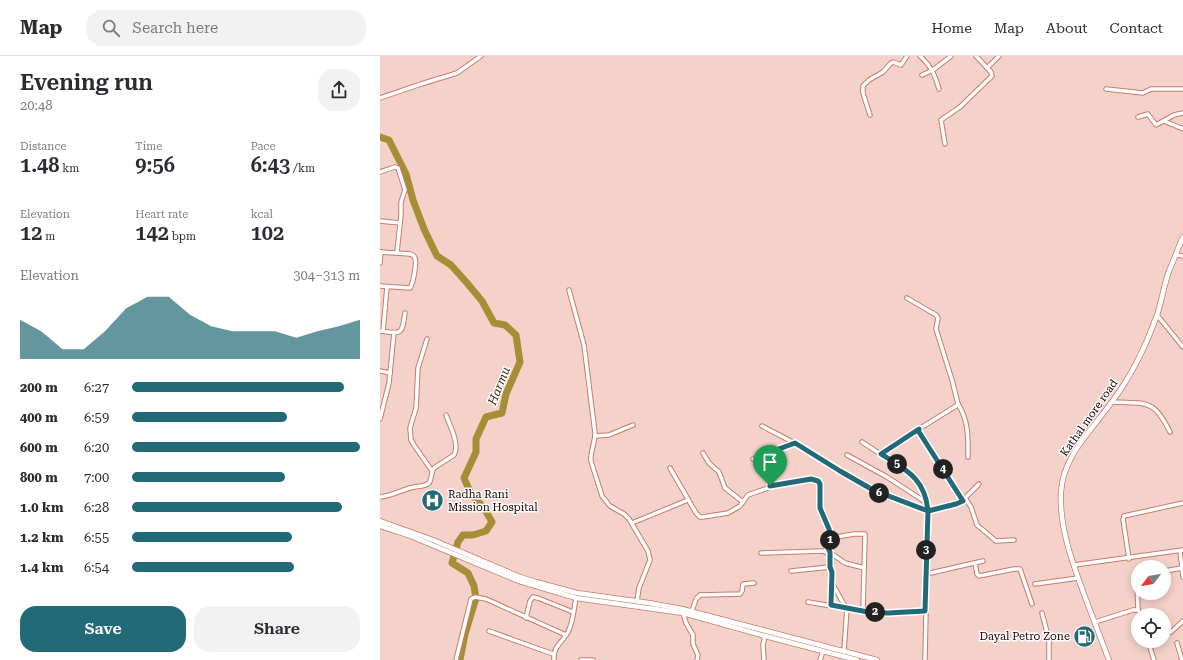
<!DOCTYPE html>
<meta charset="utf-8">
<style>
body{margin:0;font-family:"Roboto Serif",serif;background:#f2f2f3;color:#2b2b33;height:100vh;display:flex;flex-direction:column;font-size:15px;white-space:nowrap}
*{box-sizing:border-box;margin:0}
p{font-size:13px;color:#7c7c81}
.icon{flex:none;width:22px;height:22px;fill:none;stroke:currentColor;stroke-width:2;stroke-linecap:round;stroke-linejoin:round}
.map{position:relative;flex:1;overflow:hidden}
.panel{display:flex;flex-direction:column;background:#fff;width:380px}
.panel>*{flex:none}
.needle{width:26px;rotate:239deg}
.tools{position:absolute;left:751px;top:504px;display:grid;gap:8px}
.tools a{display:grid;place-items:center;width:40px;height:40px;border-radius:50%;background:#fff;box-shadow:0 2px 10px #0003;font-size:20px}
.pin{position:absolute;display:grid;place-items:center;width:34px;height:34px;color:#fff;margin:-41px -17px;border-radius:50% 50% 50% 0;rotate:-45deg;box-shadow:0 0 4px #0007}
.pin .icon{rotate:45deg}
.km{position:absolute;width:20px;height:20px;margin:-10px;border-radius:50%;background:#222;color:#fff;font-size:11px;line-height:20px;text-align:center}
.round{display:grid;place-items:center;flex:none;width:42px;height:42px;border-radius:16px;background:#f2f2f3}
.headline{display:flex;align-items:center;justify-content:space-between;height:68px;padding:0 20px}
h1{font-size:22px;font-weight:600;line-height:30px}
.metrics{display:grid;grid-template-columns:repeat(3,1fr);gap:6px;height:68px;padding:4px 20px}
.metrics div{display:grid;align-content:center}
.metrics b{font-size:20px;font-weight:600}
.metrics small{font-size:11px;font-weight:400}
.metrics p{font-size:11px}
.chart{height:112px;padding:8px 20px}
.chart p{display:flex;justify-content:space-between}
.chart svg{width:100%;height:72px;margin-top:4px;fill:#236a78;opacity:.7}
.button{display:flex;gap:8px;margin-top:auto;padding:8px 20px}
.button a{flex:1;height:46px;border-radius:16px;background:#236a78;color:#fff;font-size:16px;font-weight:600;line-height:46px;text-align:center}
.button a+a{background:#f2f2f3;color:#2b2b33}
ul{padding:0 20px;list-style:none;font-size:13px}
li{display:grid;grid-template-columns:64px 48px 1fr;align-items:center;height:30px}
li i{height:10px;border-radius:5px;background:#236a78}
header{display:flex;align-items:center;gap:24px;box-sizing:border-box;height:56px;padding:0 20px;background:#fff;border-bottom:1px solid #e1e1e2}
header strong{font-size:19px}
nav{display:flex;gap:22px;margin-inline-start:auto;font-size:14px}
.search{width:280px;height:36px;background:#f2f2f3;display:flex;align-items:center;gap:10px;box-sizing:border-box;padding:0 14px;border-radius:16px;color:#7c7c81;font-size:15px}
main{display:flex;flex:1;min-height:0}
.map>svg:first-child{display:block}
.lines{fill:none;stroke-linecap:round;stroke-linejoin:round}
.river{stroke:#a78e36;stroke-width:7}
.street-casing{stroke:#c77b6b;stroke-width:5.5}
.secondary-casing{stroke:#c77b6b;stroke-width:6}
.street{stroke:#fff;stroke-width:3.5}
.secondary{stroke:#fff;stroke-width:4.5}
.route-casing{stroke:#fff;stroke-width:8}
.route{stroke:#236a78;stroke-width:5}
.labels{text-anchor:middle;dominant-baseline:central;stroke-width:3;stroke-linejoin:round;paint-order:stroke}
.street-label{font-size:11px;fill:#1d0401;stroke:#fbfbfb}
.poi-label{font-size:11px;fill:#1d0401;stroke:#fbfbfb;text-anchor:start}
.water-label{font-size:12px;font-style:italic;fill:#352a03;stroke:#fbfbfb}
</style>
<header>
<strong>Map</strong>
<div class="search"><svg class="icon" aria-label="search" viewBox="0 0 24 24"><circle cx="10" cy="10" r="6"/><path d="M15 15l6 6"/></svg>Search here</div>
<nav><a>Home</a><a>Map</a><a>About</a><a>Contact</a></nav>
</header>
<main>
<section class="panel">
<div class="headline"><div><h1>Evening run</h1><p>20:48</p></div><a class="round"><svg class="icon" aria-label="share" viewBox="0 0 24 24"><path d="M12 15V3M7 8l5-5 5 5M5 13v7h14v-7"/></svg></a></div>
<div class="metrics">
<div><p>Distance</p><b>1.48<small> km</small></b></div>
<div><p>Time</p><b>9:56</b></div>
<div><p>Pace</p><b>6:43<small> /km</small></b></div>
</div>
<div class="metrics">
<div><p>Elevation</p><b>12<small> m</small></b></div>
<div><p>Heart rate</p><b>142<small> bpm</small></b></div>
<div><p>kcal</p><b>102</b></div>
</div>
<div class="chart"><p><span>Elevation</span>304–313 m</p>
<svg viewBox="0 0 160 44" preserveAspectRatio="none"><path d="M0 44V20L10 27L20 38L30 38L40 27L50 13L60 6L70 6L80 17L90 24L100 27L110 27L120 27L130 31L140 27L150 24L160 20V44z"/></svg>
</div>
<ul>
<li><b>200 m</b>6:27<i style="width:93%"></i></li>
<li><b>400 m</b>6:59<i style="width:68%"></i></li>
<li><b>600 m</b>6:20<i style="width:100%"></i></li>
<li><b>800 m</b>7:00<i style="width:67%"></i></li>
<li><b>1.0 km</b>6:28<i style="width:92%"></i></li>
<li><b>1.2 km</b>6:55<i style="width:70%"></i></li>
<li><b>1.4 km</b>6:54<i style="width:71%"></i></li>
</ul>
<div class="button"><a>Save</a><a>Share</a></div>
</section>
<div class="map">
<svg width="803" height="604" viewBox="0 0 803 604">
<rect width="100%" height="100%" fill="#f4d2ca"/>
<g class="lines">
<!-- river -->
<path class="river" d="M 0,81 L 9,84 L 26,118 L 33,144 L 44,173 L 57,200 L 71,209 L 87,227 L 102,245 L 114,267 L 125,269 L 136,279 L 140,306 L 126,338 L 122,357 L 106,361 L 96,383 L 96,396 L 84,422 L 91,438 L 104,452 L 112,466 L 106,475 L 93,479 L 83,479 L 78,486 L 72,507 L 88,517 L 94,530 L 96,542 L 85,578 L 80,604"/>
<defs>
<g id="street">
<path d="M 540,0 C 551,10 555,19 559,33"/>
<path d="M 607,12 L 619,0"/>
<path d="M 542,19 L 553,14 L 571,0"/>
<path d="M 726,33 L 763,37 L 771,33 L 803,33"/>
<path d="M 0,42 L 41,28 L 77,17 L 101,0"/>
<path d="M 490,59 L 483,37 L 483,30 L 489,24 L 503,16 L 511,7 L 513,6 L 521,9 L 527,0"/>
<path d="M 758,61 L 768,58 L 776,69 L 794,59 L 803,57"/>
<path d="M 784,65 L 803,73"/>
<path d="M 565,88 L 561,64 L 580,51 L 612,20 L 611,16 L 596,0"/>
<path d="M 0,116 L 15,111 L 18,112 L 25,134 L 21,146 L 21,159 L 17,196"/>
<path d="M 0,165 L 20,167"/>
<path d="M 0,196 L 30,198 C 33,199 34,199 35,202 C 37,207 33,228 30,232 L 0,230"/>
<path d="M 796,199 L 803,200"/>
<path d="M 0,207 L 1,196"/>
<path d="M 189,234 L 204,289 L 215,377 C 215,387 210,396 211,405 L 222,440 L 230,450 L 244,458 L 249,463 L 268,495 L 270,504 L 259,532 L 257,545"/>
<path d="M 527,242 L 556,259 L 558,262 L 556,273 L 572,324 L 578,348 L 576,350 L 539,373 L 538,375 L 583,445"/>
<path d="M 777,259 L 803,291"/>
<path d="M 0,275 C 22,278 22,279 25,257"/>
<path d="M 3,275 L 7,231"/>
<path d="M 47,283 L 38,312 L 36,352 L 30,372 L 31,384 L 34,389 L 52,415"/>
<path d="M 0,315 L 10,317"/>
<path d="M 732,346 C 767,348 773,342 790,376"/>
<path d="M 578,348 C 589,365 588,382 588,401"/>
<path d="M 0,363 L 9,327 L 14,277"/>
<path d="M 382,370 L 422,391 L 460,415 L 493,434 L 548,455 L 581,446 L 599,428"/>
<path d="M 215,380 L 229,379 L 253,369"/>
<path d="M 482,386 L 534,420 L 545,441 L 548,455 L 545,604"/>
<path d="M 323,397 L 329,407 L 339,416 L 345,432 L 363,446"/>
<path d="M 501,398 L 539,373"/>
<path d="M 467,399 L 507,421 L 547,447"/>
<path d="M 373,403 L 415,387"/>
<path d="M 290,412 L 316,457 L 320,461 L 323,461 L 348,457 L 360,450 L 368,439 L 388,432 L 391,425 L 388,397"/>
<path d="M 390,430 L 431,423 L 438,425 L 440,428 L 439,452 L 449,473 L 451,482 L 448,492 L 450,496 L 450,511"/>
<path d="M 0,441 C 11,440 20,435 30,432 C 36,430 45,431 49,427 C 52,423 51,416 54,412 L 74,399 C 80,388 70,370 66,359"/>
<path d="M 585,442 L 591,451 L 597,469 L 616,485 L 634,484"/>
<path d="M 252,467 L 308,444"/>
<path d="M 451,482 L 474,478 L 485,478 L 483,555"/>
<path d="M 800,495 L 803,521"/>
<path d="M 381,497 L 442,495 L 452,498 L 465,507 L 484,512"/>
<path d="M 749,503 L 743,463 L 744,460 L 803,447"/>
<path d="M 595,507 L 597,518 L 599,520 L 634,513 L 640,513 L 652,548"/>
<path d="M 694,509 L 803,494"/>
<path d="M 411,515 L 450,511 L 452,516 L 451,549"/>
<path d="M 784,515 L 802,512"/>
<path d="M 546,518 L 603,505"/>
<path d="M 757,525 L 758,554"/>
<path d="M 452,527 L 466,552"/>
<path d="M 655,528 L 698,522"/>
<path d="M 428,546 L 488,556 L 508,557 L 545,555"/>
<path d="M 312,555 L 316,543 L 320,539 L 360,538 L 362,535 L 363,528 L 374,527"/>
<path d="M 303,557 L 306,567 L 313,579 L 313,588 L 318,599 L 317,604"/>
<path d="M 662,557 L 669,584 L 669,604"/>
<path d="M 146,562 L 150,545 L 153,541 L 158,542 L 193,556"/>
<path d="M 715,566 L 753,554 L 758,554 L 761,559"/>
<path d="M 109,575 L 173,598"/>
<path d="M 784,577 L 791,576 L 803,565"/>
<path d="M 768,585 L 774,604"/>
<path d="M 797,587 L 802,604"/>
<path d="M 464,595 L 467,552"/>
<path d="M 76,604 L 91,543 L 95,541 L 106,543 L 186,579"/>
<path d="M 174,604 C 173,590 182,587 188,576 C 193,566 194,553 196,542"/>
<path d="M 201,604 L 213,604"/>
<path d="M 384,604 L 383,589 L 385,580"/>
<path d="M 440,604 L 443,595"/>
</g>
<g id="secondary">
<path d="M 0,465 L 53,484 L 140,521 L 156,526 L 197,537 L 269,547 L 302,553 L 497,604"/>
<path d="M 0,470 L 28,479 L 139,525 L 166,533 L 196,542 L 303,557 L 385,580 L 477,604"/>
<path d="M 729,604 C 721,583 713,562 705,541 C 693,508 679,472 681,436 C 683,400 711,375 731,347 C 751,321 766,290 777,259 C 782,244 784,229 789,215 C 794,204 798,192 803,181"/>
</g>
</defs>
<!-- street casing -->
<use href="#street" class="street-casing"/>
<!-- secondary casing -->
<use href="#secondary" class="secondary-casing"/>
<!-- street -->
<use href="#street" class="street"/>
<!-- secondary -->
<use href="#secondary" class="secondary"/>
</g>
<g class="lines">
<defs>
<path id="route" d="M 390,430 L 431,423 L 438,425 L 440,428 L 440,452 L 449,473 L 451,482 L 448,492 L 450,496 L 450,511 L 452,516 L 451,549 L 488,556 L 508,557 L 545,555 L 548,455 L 576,448 L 583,445 L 539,376 L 539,373 L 501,398 C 526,414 545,422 548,455 L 493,434 L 460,415 L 415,387 L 388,397 L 391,425 L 390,430"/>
</defs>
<!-- route casing -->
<use href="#route" class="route-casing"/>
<!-- route -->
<use href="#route" class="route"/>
</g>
<!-- icons -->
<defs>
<symbol id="hospital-disc" viewBox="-11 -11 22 22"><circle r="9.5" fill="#236a78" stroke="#fbfbfb"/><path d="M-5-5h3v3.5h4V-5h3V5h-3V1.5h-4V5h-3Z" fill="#fff"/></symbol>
<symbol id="fuel-disc" viewBox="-11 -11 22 22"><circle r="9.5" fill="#236a78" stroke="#fbfbfb"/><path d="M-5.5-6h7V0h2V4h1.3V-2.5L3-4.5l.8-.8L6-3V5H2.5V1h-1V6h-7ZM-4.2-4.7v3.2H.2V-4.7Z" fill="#fff"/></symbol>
</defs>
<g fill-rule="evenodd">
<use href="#hospital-disc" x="40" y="432" width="25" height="25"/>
<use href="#fuel-disc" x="692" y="568" width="25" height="25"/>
</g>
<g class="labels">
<!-- street labels -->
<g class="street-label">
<text transform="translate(709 362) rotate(-55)">Kathal more road</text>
</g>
<!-- poi labels -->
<g class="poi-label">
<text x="68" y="438">Radha Rani<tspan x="68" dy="13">Mission Hospital</tspan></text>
<text x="690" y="580" text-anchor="end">Dayal Petro Zone</text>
</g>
<!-- water labels -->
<g class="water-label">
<text transform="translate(119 330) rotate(-68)">Harmu</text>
</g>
</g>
</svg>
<div class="tools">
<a><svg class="needle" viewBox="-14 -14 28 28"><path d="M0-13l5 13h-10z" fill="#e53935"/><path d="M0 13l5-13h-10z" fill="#7c7c81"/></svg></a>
<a><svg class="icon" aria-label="locate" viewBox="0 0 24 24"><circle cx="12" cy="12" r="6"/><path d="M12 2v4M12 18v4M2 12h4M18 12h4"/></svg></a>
</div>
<div class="pin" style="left:390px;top:430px;background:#1e9e55"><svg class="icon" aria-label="arrive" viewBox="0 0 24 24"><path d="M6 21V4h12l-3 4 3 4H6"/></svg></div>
<b class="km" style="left:450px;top:484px">1</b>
<b class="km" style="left:495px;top:556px">2</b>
<b class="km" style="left:546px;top:494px">3</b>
<b class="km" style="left:563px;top:413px">4</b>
<b class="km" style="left:517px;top:408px">5</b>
<b class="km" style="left:499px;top:437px">6</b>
</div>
</main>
